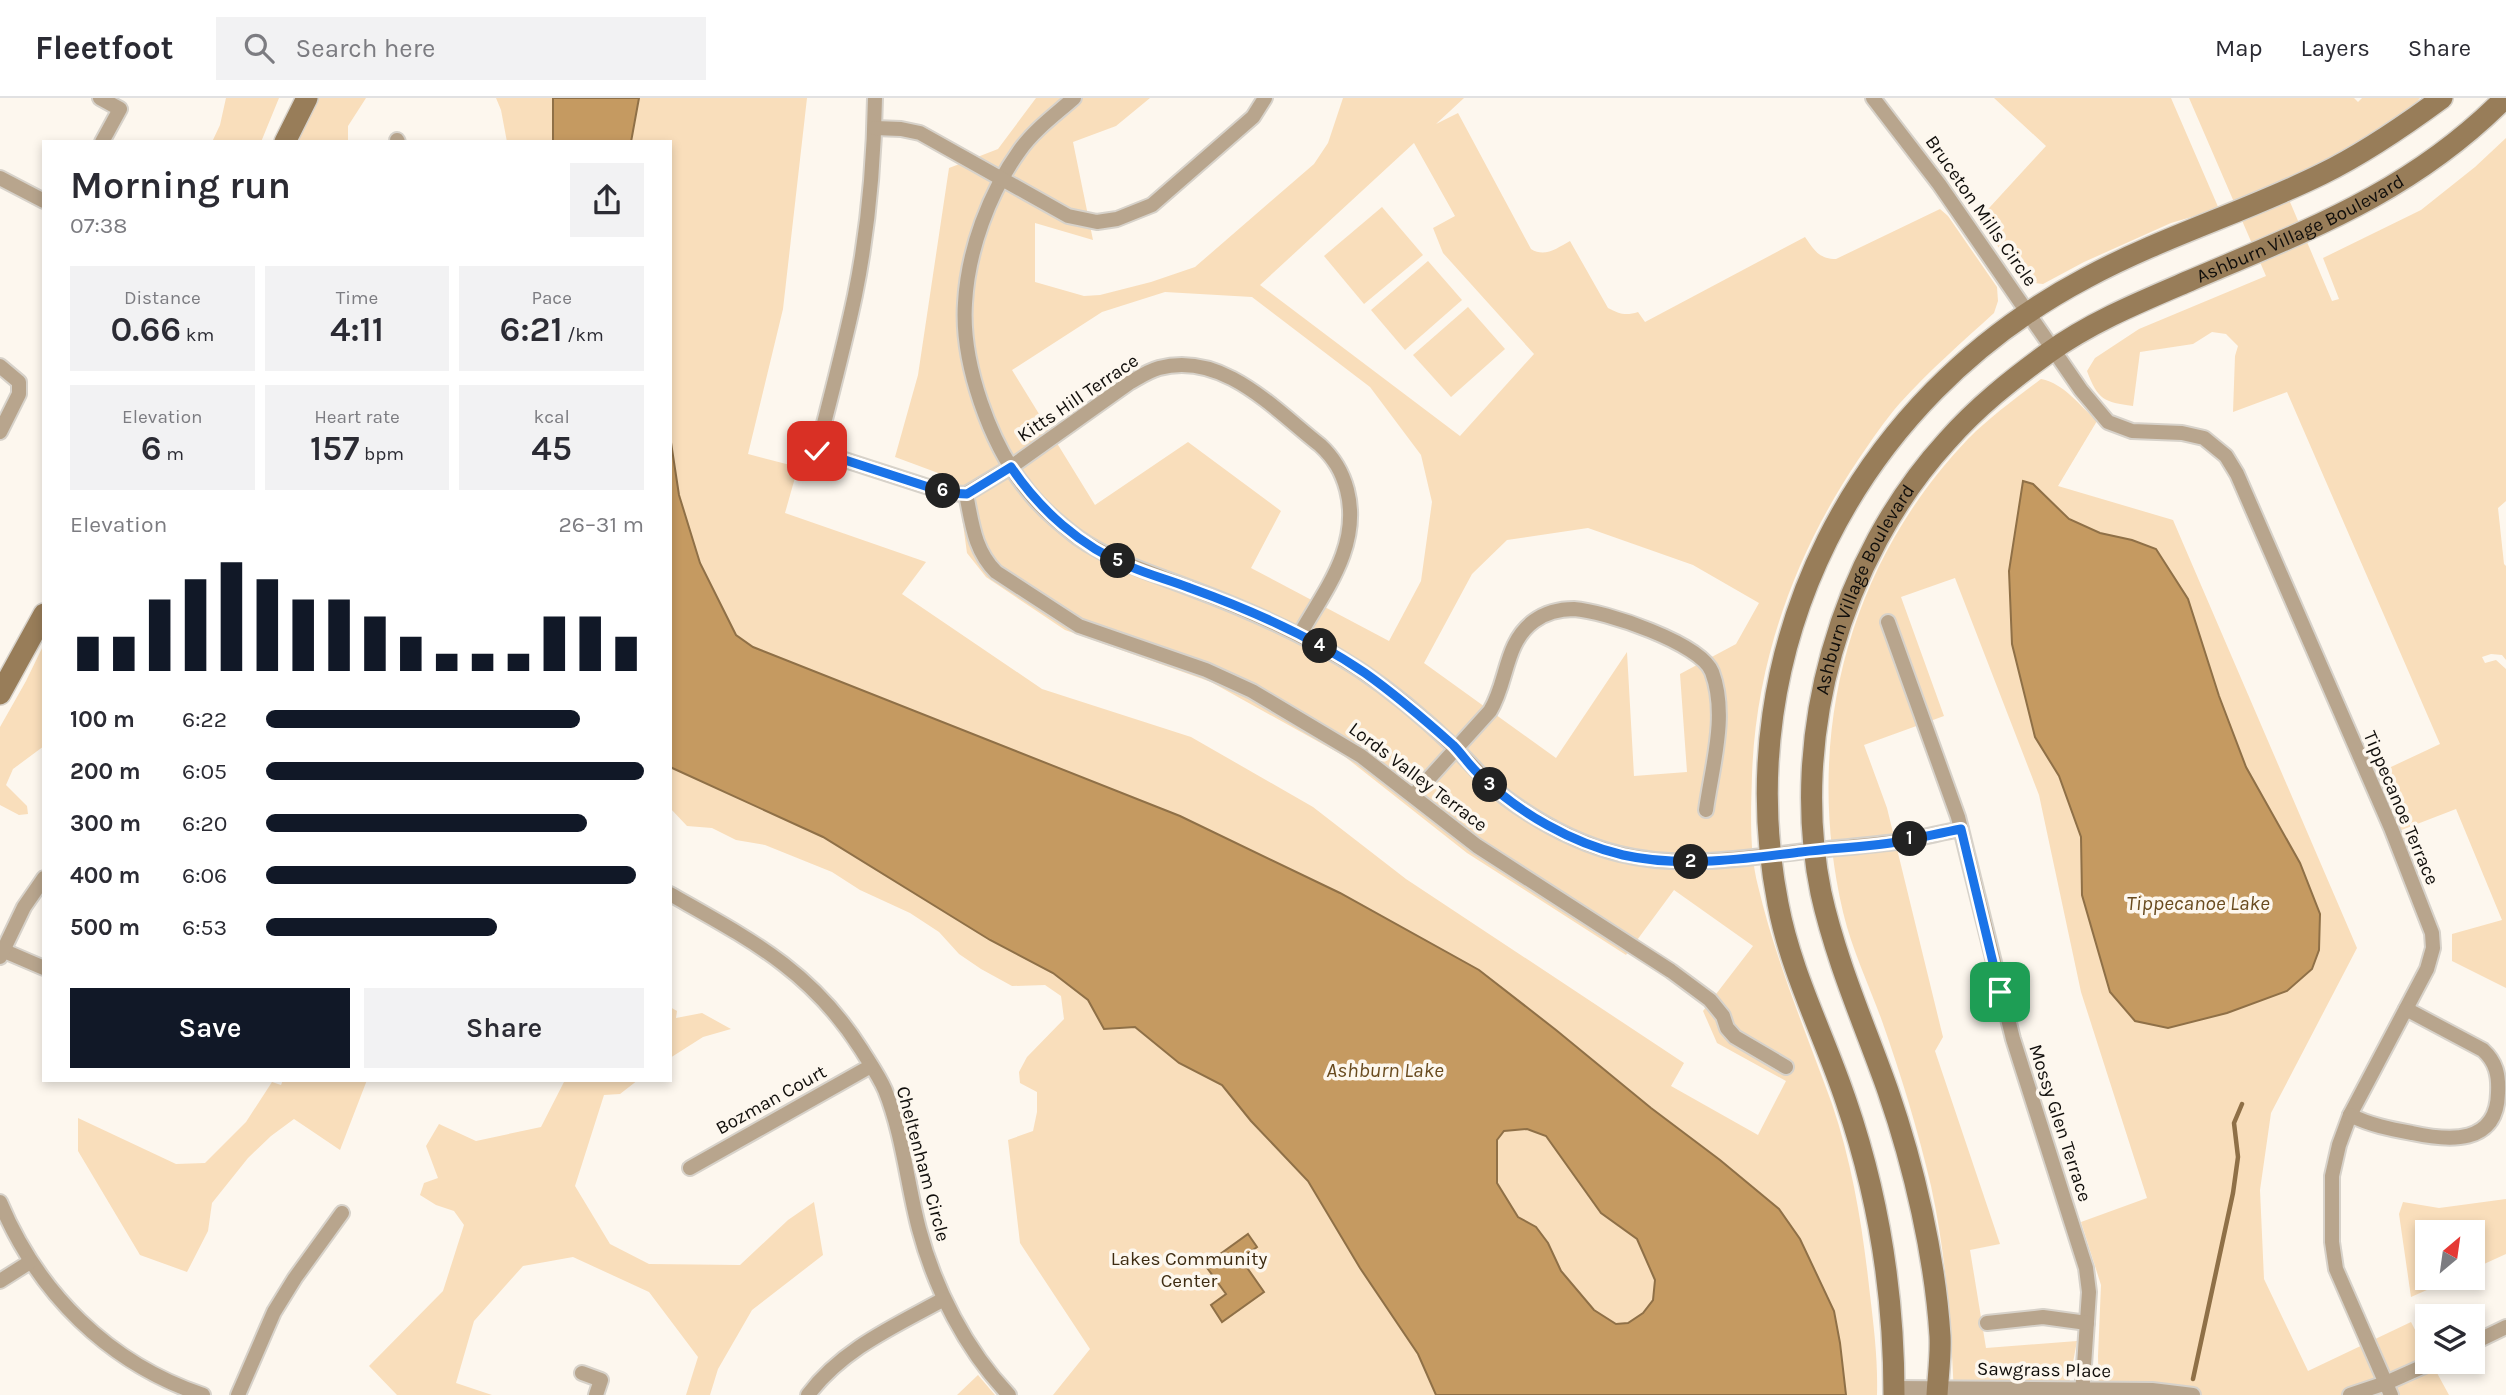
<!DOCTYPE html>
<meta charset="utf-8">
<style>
body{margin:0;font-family:Karla,sans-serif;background:#f2f2f3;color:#2b2b33;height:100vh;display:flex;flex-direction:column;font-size:26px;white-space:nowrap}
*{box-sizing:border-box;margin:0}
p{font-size:23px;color:#7c7c81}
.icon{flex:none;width:38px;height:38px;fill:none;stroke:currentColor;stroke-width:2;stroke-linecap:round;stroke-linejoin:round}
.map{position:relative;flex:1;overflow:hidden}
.panel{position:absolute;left:42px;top:42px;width:630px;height:942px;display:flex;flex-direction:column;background:#fff;border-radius:0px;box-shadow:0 4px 10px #0003}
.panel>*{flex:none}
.needle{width:46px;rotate:29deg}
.buttons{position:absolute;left:2415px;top:1122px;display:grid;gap:14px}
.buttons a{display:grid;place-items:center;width:70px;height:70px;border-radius:0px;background:#fff;box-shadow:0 4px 10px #0003;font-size:35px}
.pin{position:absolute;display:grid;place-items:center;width:60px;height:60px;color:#fff;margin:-30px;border-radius:14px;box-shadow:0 4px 10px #0006}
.km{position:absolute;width:35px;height:35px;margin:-18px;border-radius:50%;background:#222;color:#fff;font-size:19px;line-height:35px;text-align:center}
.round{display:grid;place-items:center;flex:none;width:74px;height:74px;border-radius:0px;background:#f2f2f3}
.summary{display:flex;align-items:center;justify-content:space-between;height:119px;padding:0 28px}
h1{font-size:38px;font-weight:600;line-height:52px}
.metrics{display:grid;grid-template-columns:repeat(3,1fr);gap:10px;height:119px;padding:7px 28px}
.metrics div{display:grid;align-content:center;border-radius:0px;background:#f2f2f3;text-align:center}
.metrics b{font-size:35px;font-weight:600}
.metrics small{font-size:19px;font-weight:400}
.metrics p{font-size:19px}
.chart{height:196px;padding:14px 28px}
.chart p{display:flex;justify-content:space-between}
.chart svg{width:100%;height:126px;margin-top:7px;stroke:#111827;stroke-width:6}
.action{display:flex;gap:14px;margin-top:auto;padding:14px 28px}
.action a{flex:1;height:80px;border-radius:0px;background:#111827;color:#fff;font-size:28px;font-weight:600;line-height:80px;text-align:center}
.action a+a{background:#f2f2f3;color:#2b2b33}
ul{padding:0 28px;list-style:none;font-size:23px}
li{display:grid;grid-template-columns:112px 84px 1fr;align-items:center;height:52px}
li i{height:18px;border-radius:9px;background:#111827}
header{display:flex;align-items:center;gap:42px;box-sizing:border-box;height:98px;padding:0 35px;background:#fff;border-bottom:2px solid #e1e1e2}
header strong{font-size:33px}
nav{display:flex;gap:38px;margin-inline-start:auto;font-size:24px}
.search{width:490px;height:63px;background:#f2f2f3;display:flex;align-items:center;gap:18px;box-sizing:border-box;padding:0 24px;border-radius:0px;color:#7c7c81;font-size:26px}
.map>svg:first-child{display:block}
.green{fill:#f9debb;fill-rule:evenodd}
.water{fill:#c59a61;stroke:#8f7047;stroke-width:2;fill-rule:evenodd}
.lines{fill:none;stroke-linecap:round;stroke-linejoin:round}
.stream{stroke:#8f7047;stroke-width:4.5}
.street-casing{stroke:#d7d2ca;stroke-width:18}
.secondary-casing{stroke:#d7d2ca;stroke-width:24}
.street{stroke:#b8a58d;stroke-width:14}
.secondary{stroke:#987d59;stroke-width:21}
.route-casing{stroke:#fff;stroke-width:14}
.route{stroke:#1a73e8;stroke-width:9}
.labels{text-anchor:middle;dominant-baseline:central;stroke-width:7;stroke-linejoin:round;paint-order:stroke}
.street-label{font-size:19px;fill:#100e0b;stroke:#fdf7ee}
.park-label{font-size:19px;fill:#3d2b11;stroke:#fdf7ee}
.water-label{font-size:21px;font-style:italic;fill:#694b1f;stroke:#fdf7ee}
</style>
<header>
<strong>Fleetfoot</strong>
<div class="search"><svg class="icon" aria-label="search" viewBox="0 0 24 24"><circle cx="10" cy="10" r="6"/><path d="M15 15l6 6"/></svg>Search here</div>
<nav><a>Map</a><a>Layers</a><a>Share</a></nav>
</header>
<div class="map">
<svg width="2506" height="1297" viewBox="0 0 2506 1297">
<rect width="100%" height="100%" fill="#fdf7ee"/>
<!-- green -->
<g class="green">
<path d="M 226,0 L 279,0 L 261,44 L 212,44 L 220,27 Z"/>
<path d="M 318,0 L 366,0 L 348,28 L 348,44 L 297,44 Z"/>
<path d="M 496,0 L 553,0 L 553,44 L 507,44 L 501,12 Z"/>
<path d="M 639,0 L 807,0 L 783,211 L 748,356 L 798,369 L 785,415 L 926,464 L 902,496 L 1042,591 L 1191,639 L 1313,709 L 1406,781 L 1684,965 L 1671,988 L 1758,1037 L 1786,983 L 1717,945 L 1703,913 L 1753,848 L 1674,792 L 1626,857 L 1467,755 L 1344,658 L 1211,584 L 1065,532 L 986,479 L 967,455 L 957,382 L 895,359 L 918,277 L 949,70 L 998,51 L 1036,0 L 1150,0 L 1116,28 L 1073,44 L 1093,142 L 1035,125 L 1035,184 L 1084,198 L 1100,197 L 1151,184 L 1195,169 L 1314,66 L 1328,45 L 1343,0 L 1464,0 L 1436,26 L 1458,15 L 1531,151 C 1545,160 1557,150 1570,143 L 1608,210 C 1619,216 1626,218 1638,214 L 1645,224 L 1805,139 C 1814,152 1819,161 1836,161 L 1940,111 L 1948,118 L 1997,189 L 1998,203 L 1994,215 C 1962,244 1929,273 1900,305 C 1885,322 1871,343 1858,362 C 1795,456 1756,563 1752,677 C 1751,713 1749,753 1758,788 C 1776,864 1806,934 1832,1006 C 1853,1068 1863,1132 1870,1197 C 1874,1230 1878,1263 1877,1297 L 1846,1297 L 1840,1245 L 1834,1213 L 1800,1141 L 1779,1111 L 1720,1062 L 1651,1010 L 1556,932 L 1479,872 L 1340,795 L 1180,718 L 753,549 L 736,537 L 727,523 L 700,465 L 679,397 L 670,338 L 670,44 L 631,44 ZM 1414,45 L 1455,118 L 1433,130 L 1443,155 L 1534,256 L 1460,338 L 1260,187 ZM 1165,194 L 1252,199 L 1370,289 L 1421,357 L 1432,404 L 1421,483 L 1389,543 L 1251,470 L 1281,413 L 1188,344 L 1095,407 L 1012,272 L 1102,214 ZM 1588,430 L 1693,467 L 1759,505 L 1736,546 L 1680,576 L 1687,674 L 1634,678 L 1627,554 L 1556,660 L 1424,565 L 1472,476 L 1507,442 Z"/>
<path d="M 1994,0 L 2171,0 L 2219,111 L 2171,125 L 2084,164 L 2043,186 L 2027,184 L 2019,179 L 1979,121 L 2046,48 Z"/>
<path d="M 2189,0 L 2354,0 L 2358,4 L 2362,0 L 2420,0 L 2402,22 L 2354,53 L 2282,85 L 2332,203 L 2339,201 L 2323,160 L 2421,112 L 2475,69 L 2506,40 L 2506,403 L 2498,410 L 2504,466 L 2506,468 L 2506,562 L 2502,557 L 2491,556 L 2482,559 L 2485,565 L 2496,562 L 2506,571 L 2506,890 L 2452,863 L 2452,836 L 2502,822 L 2456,711 L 2399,733 L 2376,676 L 2440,646 L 2287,294 L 2233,314 L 2235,258 L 2238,248 L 2226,236 L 2212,234 L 2193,246 L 2140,254 L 2133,308 C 2104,304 2098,302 2087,273 L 2095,260 L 2139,231 L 2266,178 Z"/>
<path d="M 1382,109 L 1423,157 L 1364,206 L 1324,158 Z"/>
<path d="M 1428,163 L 1462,202 L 1405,252 L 1371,212 Z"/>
<path d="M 1468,209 L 1505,251 L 1451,299 L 1413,257 Z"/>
<path d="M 2041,281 C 2065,286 2079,307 2097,323 L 2058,388 L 2173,422 L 2357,850 L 2271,1015 L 2260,1092 L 2264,1181 L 2308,1273 L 2411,1224 L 2427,1255 L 2427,1264 L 2431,1264 L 2449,1297 L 2099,1297 L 2098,1258 L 2101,1187 L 2081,1124 L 2147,1100 L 2081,894 L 2039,697 L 1955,480 L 1901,499 L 1944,618 L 1864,647 L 1887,710 L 1943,939 L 1935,953 L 2000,1146 L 1970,1152 L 1986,1250 L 2077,1243 L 2067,1297 L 1954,1297 C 1951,1227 1946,1156 1931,1088 C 1918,1032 1901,977 1882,923 C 1869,887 1852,852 1843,814 C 1803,642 1846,469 1968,341 C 1990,319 2016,300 2041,281 ZM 2033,386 L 2069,421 L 2100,435 L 2132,442 L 2219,598 L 2246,669 L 2300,765 L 2320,816 L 2287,893 L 2227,915 L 2168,930 L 2082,797 L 2081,739 L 2059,678 L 2035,639 Z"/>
<path d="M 44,546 L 44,648 L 13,671 L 6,687 L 27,708 L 28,716 L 19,717 L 0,707 L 0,629 L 26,583 Z"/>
<path d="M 670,669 L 823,739 L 990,842 L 1053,875 L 1088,902 L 1104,931 L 1135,929 L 1179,965 L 1222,987 L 1251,1023 L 1308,1083 L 1360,1170 L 1418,1256 L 1436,1297 L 1053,1297 L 1090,1251 L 1020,1145 L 1008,1042 L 1033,1033 L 1037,1014 L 1037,994 L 1020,985 L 1019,974 L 1027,959 L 1064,921 L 1061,898 L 1045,887 L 1012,888 L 981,871 L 959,856 L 939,834 L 910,815 L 860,792 L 832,774 L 765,747 L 736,742 L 712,730 L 687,728 L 670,710 Z"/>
<path d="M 670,909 L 677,913 L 676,920 L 702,915 L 731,931 L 703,939 L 670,960 Z"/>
<path d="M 283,982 L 367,982 L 340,1052 L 294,1021 L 271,1038 L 248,1060 L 212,1105 L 208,1133 L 187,1174 L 140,1157 L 78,1053 L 78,1020 L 176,1066 L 205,1065 L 246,1024 L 272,984 L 281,987 Z"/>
<path d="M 565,982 L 638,982 L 620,996 L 604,997 L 575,1088 L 610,1146 L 649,1166 L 740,1167 L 788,1122 L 814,1104 L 823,1157 L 752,1212 L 718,1271 L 710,1297 L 686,1297 L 698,1259 L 649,1194 L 573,1159 L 523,1168 L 474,1223 L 456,1285 L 492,1297 L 397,1297 L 369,1268 L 443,1193 L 464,1127 L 454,1113 L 436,1107 L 420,1097 L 424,1085 L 438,1080 L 426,1048 L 439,1026 L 476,1043 L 541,1029 Z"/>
<path d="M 1527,1031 L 1546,1038 L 1601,1115 L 1637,1141 L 1655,1182 L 1653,1202 L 1643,1215 L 1628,1225 L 1616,1226 L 1594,1212 L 1561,1173 L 1548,1145 L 1536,1130 L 1518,1119 L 1497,1085 L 1497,1042 L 1504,1033 Z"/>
<path d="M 2506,1101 L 2506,1156 L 2473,1171 L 2473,1134 L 2427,1134 L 2427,1180 L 2454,1180 L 2411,1199 L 2399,1116 L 2403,1104 L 2439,1110 Z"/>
<path d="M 978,1277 L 995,1297 L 957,1297 Z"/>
</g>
<!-- water -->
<g class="water">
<path d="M 553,0 L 639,0 L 631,44 L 553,44 Z"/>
<path d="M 670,338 L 679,397 L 700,465 L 736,537 L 753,549 L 1180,718 L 1340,795 L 1479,872 L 1556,932 L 1651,1010 L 1720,1062 L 1779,1111 L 1800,1141 L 1834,1213 L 1840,1245 L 1846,1297 L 1436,1297 L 1418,1256 L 1360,1170 L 1308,1083 L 1251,1023 L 1222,987 L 1179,965 L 1135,929 L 1104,931 L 1088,902 L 1053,875 L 990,842 L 823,739 L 670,669 ZM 1527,1031 L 1546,1038 L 1601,1115 L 1637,1141 L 1655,1182 L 1653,1202 L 1643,1215 L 1628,1225 L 1616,1226 L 1594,1212 L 1561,1173 L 1548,1145 L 1536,1129 L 1518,1119 L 1497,1085 L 1497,1042 L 1504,1033 Z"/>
<path d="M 2023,383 L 2033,386 L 2069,421 L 2100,435 L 2132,442 L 2156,451 L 2188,501 L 2219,598 L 2246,669 L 2300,765 L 2320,816 L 2319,852 L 2312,871 L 2287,893 L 2227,915 L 2168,930 L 2135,923 L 2110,894 L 2082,797 L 2081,739 L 2059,678 L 2035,639 L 2012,546 L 2009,473 Z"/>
<path d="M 1248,1136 L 1257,1149 L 1241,1161 L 1264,1194 L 1222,1224 L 1211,1207 L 1226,1196 L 1205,1167 Z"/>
</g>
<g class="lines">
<!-- stream -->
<path class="stream" d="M 2193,1281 L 2233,1095 L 2238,1059 L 2234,1025 L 2242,1006"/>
<defs>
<g id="street">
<path d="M 100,0 L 120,11 L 102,44"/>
<path d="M 875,0 C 874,65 868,133 855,197 C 844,250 830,301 817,353 L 947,395 L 966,396"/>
<path d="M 1074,0 C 1056,16 1034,32 1020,52 C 989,95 968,152 965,205 C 961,265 990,347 1028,393 C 1041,410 1060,426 1077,439 C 1113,464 1152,475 1193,491 C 1251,513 1308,538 1360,572 C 1393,594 1425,621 1453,648 C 1471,665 1486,685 1506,700 C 1540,725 1579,746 1620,756 C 1681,771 1744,760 1806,753 C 1835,750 1866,748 1895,744 C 1917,741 1939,735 1961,731"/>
<path d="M 1873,0 L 1939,86 L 2081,292 L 2108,324 L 2132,333 L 2182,335 L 2204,340 L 2226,358 L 2237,376 L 2391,730 L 2432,835 L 2433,850 L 2427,871 L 2350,1017 L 2339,1047 L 2332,1078 L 2332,1144 L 2336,1171 L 2391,1297"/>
<path d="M 875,30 L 901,31 L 920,35 L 1068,118 L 1097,124 L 1117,121 L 1152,107 L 1253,19 L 1265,0"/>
<path d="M 397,42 L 398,44"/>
<path d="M 0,80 L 44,103"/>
<path d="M 0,268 L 19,284 L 19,296 L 0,334"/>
<path d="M 966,396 C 972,425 974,452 996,474 L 1079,528 L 1206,572 L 1252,593 L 1361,658 L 1477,748 L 1671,873 L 1710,902 L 1723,918 L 1727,930 L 1735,939 L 1786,969"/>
<path d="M 966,396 L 1011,369 L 1129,285 C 1138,280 1148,273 1159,270 C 1223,253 1274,311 1320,347 C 1334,360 1342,373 1347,392 C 1361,447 1326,491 1300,536"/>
<path d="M 1888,524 L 1958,719 L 2013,941 L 2086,1170 L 2089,1194 L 2082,1297"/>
<path d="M 1414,697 L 1490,613 C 1508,584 1504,545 1534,523 C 1545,515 1560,511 1574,511 C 1604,513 1701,545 1712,574 C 1728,617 1712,668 1706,712"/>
<path d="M 670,796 C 749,841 811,872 861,951 C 869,964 879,978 885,992 C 903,1037 907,1085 919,1131 C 935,1191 966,1252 1009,1297"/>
<path d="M 2,852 L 44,870"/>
<path d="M 0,859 L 24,809 L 44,780"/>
<path d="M 2350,1017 C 2370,1027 2390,1031 2412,1035 C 2449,1043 2497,1047 2498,995 C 2499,977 2496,964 2483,952 L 2406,911"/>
<path d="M 690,1070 L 871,968"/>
<path d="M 0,1104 C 38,1195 108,1265 203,1297"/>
<path d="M 0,1183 L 30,1164"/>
<path d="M 1987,1225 L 2043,1219 L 2087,1225"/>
<path d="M 2473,1245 L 2506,1229"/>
<path d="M 582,1275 L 601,1282 L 596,1297"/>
<path d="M 1894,1290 L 2152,1292 L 2193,1297"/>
<path d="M 238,1297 L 274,1214 L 295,1180 L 342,1115"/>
<path d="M 808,1297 C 842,1251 895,1228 944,1201"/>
<path d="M 2350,1297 L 2386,1285 L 2433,1264"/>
</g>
<g id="secondary">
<path d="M 285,44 L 307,0"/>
<path d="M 0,596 L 44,516"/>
<path d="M 1894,1297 C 1894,1198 1878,1096 1846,1003 C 1824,937 1791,875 1778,806 C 1728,549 1857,301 2086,180 C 2162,139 2245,114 2322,76 C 2365,55 2404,28 2442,0"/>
<path id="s1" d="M 1937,1297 C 1938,1278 1941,1258 1940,1238 C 1935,1159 1914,1068 1888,993 C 1865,928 1836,863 1821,795 C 1789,639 1840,460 1947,343 C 1977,309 2011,282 2048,255 C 2091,224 2140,204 2189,183 C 2308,132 2412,94 2505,0"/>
</g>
</defs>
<!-- street casing -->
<use href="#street" class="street-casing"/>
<!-- secondary casing -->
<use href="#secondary" class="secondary-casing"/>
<!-- street -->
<use href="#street" class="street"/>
<!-- secondary -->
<use href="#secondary" class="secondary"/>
</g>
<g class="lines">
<defs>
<path id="route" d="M 817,353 L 947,395 L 967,396 L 1011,369 C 1039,411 1081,449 1129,468 C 1149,477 1170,482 1190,490 C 1251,512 1311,538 1365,575 C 1396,597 1425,622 1453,647 C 1463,657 1471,670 1482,679 C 1519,715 1572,745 1623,757 C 1682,770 1742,761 1801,754 C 1833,750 1866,749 1897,744 C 1919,740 1940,735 1961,731 L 2000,894"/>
</defs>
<!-- route casing -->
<use href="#route" class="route-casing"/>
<!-- route -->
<use href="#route" class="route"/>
</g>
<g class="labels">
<!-- street labels -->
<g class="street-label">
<text transform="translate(1981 113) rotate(55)">Bruceton Mills Circle</text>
<text stroke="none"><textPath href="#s1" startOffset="1421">Ashburn Village Boulevard</textPath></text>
<text transform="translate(1078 300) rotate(-34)">Kitts Hill Terrace</text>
<text stroke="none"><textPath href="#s1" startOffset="833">Ashburn Village Boulevard</textPath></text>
<text transform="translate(1418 679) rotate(37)">Lords Valley Terrace</text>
<text transform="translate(2401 710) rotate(67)">Tippecanoe Terrace</text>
<text transform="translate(771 1002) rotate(-29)">Bozman Court</text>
<text transform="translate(2060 1025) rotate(72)">Mossy Glen Terrace</text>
<text transform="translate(923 1066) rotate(75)">Cheltenham Circle</text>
<text transform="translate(2044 1272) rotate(1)">Sawgrass Place</text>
</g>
<!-- park labels -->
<g class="park-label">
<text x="1189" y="1161">Lakes Community<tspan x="1189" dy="22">Center</tspan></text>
</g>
<!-- water labels -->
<g class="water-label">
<text x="2198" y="805">Tippecanoe Lake</text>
<text x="1385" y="972">Ashburn Lake</text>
</g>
</g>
</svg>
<div class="buttons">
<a><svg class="needle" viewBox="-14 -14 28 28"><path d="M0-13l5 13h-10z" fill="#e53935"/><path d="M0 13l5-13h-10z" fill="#7c7c81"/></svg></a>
<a><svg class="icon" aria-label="layers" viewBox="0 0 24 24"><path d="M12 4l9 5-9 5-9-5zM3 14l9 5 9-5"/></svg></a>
</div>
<div class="pin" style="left:2000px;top:894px;background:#1e9e55"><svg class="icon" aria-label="arrive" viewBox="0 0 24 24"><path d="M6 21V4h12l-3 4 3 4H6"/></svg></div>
<div class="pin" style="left:817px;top:353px;background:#d93025"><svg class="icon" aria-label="check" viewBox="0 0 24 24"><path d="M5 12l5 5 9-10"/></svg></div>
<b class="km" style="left:1910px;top:741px">1</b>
<b class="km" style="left:1691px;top:764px">2</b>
<b class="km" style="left:1490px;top:687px">3</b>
<b class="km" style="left:1320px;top:548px">4</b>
<b class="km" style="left:1118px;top:463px">5</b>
<b class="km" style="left:943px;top:393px">6</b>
<section class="panel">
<div class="summary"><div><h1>Morning run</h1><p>07:38</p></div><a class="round"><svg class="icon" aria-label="share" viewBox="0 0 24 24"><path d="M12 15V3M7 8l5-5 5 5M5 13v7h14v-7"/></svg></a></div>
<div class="metrics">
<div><p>Distance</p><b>0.66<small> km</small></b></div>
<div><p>Time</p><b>4:11</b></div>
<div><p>Pace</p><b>6:21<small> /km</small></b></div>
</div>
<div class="metrics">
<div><p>Elevation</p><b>6<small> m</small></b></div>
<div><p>Heart rate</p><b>157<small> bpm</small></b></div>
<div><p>kcal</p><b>45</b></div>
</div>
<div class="chart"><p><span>Elevation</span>26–31 m</p>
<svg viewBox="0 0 160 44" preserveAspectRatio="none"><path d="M5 44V32M15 44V32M25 44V19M35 44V12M45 44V6M55 44V12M65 44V19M75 44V19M85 44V25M95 44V32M105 44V38M115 44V38M125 44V38M135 44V25M145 44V25M155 44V32"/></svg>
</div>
<ul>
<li><b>100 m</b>6:22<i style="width:83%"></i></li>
<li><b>200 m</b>6:05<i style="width:100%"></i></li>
<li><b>300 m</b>6:20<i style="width:85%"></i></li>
<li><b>400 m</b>6:06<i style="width:98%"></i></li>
<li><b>500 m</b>6:53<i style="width:61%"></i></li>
</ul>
<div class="action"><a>Save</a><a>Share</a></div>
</section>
</div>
